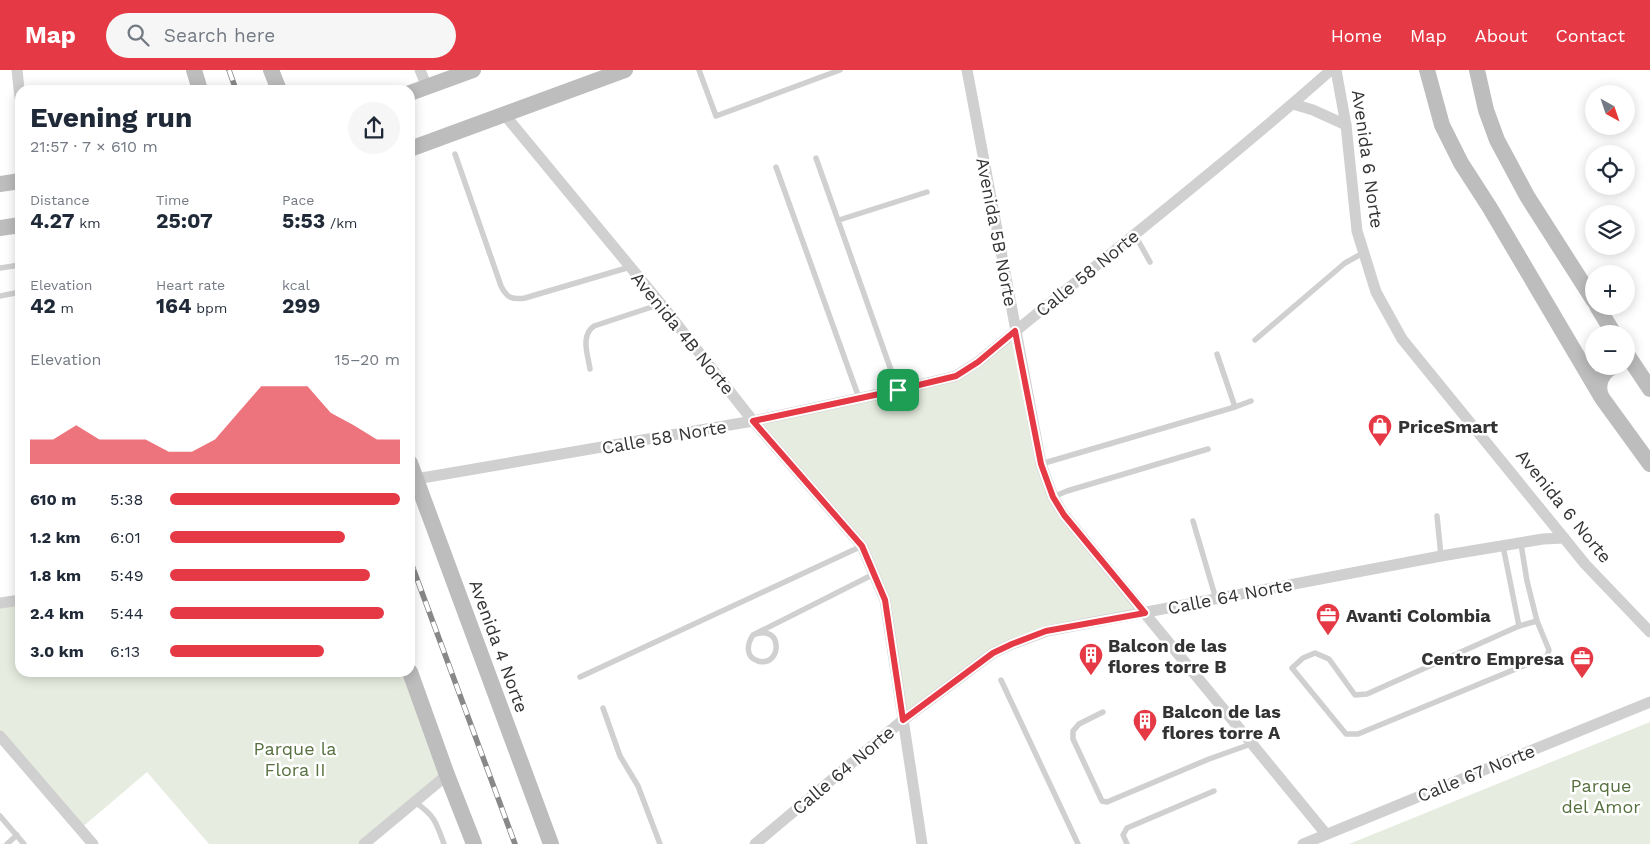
<!DOCTYPE html>
<meta charset="utf-8">
<style>
body{margin:0;font-family:"Work Sans",sans-serif;background:#f6f6f7;color:#1f2937;height:100vh;display:flex;flex-direction:column;font-size:19px;white-space:nowrap}
*{box-sizing:border-box;margin:0}
p{font-size:16px;color:#747a83}
.icon{flex:none;width:28px;height:28px;fill:none;stroke:currentColor;stroke-width:2;stroke-linecap:round;stroke-linejoin:round}
.map{position:relative;flex:1;overflow:hidden}
.panel{position:absolute;left:15px;top:15px;width:400px;height:592px;display:flex;flex-direction:column;background:#fff;border-radius:15px;box-shadow:0 2px 12px #0003}
.panel>*{flex:none}
.needle{width:32px;rotate:140deg}
.controls{position:absolute;left:1585px;top:15px;display:grid;gap:10px}
.controls a{display:grid;place-items:center;width:50px;height:50px;border-radius:50%;background:#fff;box-shadow:0 2px 12px #0003;font-size:25px}
.pin{position:absolute;display:grid;place-items:center;width:42px;height:42px;color:#fff;margin:-21px;border-radius:10px;box-shadow:0 2px 8px #0006}
.round{display:grid;place-items:center;flex:none;width:52px;height:52px;border-radius:26px;background:#f6f6f7}
.overview{display:flex;align-items:center;justify-content:space-between;height:85px;padding:0 15px}
h1{font-size:28px;font-weight:700;line-height:38px}
.stats{display:grid;grid-template-columns:repeat(3,1fr);gap:8px;height:85px;padding:5px 15px}
.stats div{display:grid;align-content:center}
.stats b{font-size:21px;font-weight:700}
.stats small{font-size:14px;font-weight:400}
.stats p{font-size:14px}
.chart{height:140px;padding:10px 15px}
.chart p{display:flex;justify-content:space-between}
.chart svg{width:100%;height:90px;margin-top:5px;fill:#e63946;opacity:.7}
ul{padding:0 15px;list-style:none;font-size:16px}
li{display:grid;grid-template-columns:80px 60px 1fr;align-items:center;height:38px}
li i{height:12px;border-radius:6px;background:#e63946}
header{display:flex;align-items:center;gap:30px;box-sizing:border-box;height:70px;padding:0 25px;background:#e63946;color:#fff}
header strong{font-size:24px}
nav{display:flex;gap:28px;margin-inline-start:auto;font-size:18px}
.search{width:350px;height:45px;background:#f6f6f7;display:flex;align-items:center;gap:12px;box-sizing:border-box;padding:0 18px;border-radius:28px;color:#747a83;font-size:19px}
.map>svg:first-child{display:block}
.park{fill:#e6ecdf}
.lines{fill:none;stroke-linecap:round;stroke-linejoin:round}
.lane{stroke:#d0d0d0;stroke-width:5.5}
.street{stroke:#d0d0d0;stroke-width:11}
.secondary{stroke:#bdbdbd;stroke-width:16}
.rail-casing{stroke:#888;stroke-width:5.5}
.rail{stroke:#fff;stroke-width:4;stroke-dasharray:11;stroke-linecap:butt}
.route-casing{stroke:#fff;stroke-width:10}
.route{stroke:#e63946;stroke-width:6}
.labels{text-anchor:middle;dominant-baseline:central;stroke-width:5;stroke-linejoin:round;paint-order:stroke}
.street-label{font-size:18px;fill:#333;stroke:#fff}
.poi-label{font-size:18px;font-weight:bold;fill:#333;stroke:#fff;text-anchor:start}
.park-label{font-size:18px;fill:#56703f;stroke:#fff}
</style>
<header>
<strong>Map</strong>
<div class="search"><svg class="icon" aria-label="search" viewBox="0 0 24 24"><circle cx="10" cy="10" r="6"/><path d="M15 15l6 6"/></svg>Search here</div>
<nav><a>Home</a><a>Map</a><a>About</a><a>Contact</a></nav>
</header>
<div class="map">
<svg width="1650" height="774" viewBox="0 0 1650 774">
<rect width="100%" height="100%" fill="#fff"/>
<!-- park -->
<g class="park">
<path d="M 1015,261 L 1053,427 L 1145,543 L 1012,574 L 903,650 L 885,530 L 862,476 L 753,351 L 956,306 Z"/>
<path d="M 20,530 L 20,602 L 410,602 L 447,705 L 364,774 L 209,774 L 147,702 L 80,759 L 0,666 L 0,533 Z"/>
<path d="M 1650,652 L 1650,774 L 1349,774 Z"/>
</g>
<g class="lines">
<!-- lane -->
<g class="lane">
<path d="M 699,0 L 716,46 L 840,0"/>
<path d="M 455,84 L 501,216 C 507,228 512,230 525,228 L 630,197"/>
<path d="M 816,88 L 898,320"/>
<path d="M 776,97 L 859,328"/>
<path d="M 839,150 L 927,122"/>
<path d="M 1135,165 L 1150,192"/>
<path d="M 0,198 L 20,195"/>
<path d="M 0,226 L 20,222"/>
<path d="M 1255,270 L 1345,193 L 1363,183"/>
<path d="M 1217,284 L 1235,337"/>
<path d="M 590,299 C 588,285 580,266 594,256 L 661,234"/>
<path d="M 1041,394 L 1235,337 L 1251,331"/>
<path d="M 1053,427 L 1067,421 L 1208,379"/>
<path d="M 1437,446 L 1441,486"/>
<path d="M 1193,451 L 1216,529"/>
<path d="M 1521,474 L 1527,511 L 1537,551"/>
<path d="M 1503,476 L 1519,556"/>
<path d="M 1537,551 L 1549,580 L 1547,586 L 1358,664 L 1346,664 L 1292,598 L 1303,588 L 1315,583 L 1329,589 L 1355,625 L 1367,624 L 1519,556 Z"/>
<path d="M 753,565 C 784,552 782,598 758,591 C 745,587 747,574 753,565 L 874,504"/>
<path d="M 580,607 L 862,476"/>
<path d="M 1001,610 L 1078,774"/>
<path d="M 603,638 L 620,686 L 638,716 L 660,774"/>
<path d="M 1103,642 L 1079,654 L 1073,661 L 1073,669 L 1102,731 L 1107,732 L 1209,689 L 1251,674"/>
<path d="M 415,732 C 435,746 436,752 444,774"/>
<path d="M 0,746 L 24,774"/>
<path d="M 7,774 L 17,765"/>
<path d="M 1127,774 L 1123,765 L 1127,758 L 1214,721"/>
</g>
<!-- street -->
<g class="street">
<path d="M 17,0 L 20,28"/>
<path d="M 420,0 L 427,17"/>
<path d="M 967,0 L 1041,394 L 1053,427 L 1064,445 L 1326,764"/>
<path d="M 1336,0 L 1346,55 L 1357,161 L 1376,222 L 1402,269 L 1564,468 L 1585,494 L 1650,562"/>
<path d="M 1293,34 L 1313,40 L 1346,55"/>
<path d="M 504,44 L 661,234 L 753,351 L 862,476 L 885,530 L 922,774"/>
<path d="M 416,409 L 753,351 L 898,320 L 956,306 L 978,292 C 1095,195 1217,101 1331,0"/>
<path d="M 0,533 L 20,530"/>
<path d="M 0,666 L 93,774"/>
<path d="M 364,774 L 447,705"/>
<path d="M 755,774 L 903,650 L 993,583 L 1012,574 L 1047,561 L 1441,486 L 1543,469 L 1564,468"/>
<path d="M 1303,774 L 1650,632"/>
</g>
<!-- secondary -->
<g class="secondary">
<path d="M 194,0 L 200,20"/>
<path d="M 271,0 L 279,20"/>
<path d="M 1427,0 L 1442,55 L 1461,93 L 1490,138 L 1602,328 L 1650,394"/>
<path d="M 1477,0 L 1486,40 L 1497,70 L 1527,126 L 1594,231"/>
<path d="M 410,23 L 473,0"/>
<path d="M 410,79 L 625,0"/>
<path d="M 0,114 L 20,111"/>
<path d="M 0,158 L 20,155"/>
<path d="M 1597,236 L 1614,264"/>
<path d="M 1626,283 L 1650,319"/>
<path d="M 1601,326 C 1596,314 1602,301 1615,296"/>
<path d="M 410,393 L 551,774"/>
<path d="M 410,602 L 447,705 L 474,774"/>
</g>
<defs>
<g id="rail">
<path d="M 229,0 L 236,20"/>
<path d="M 410,490 L 515,774"/>
</g>
</defs>
<!-- rail casing -->
<use href="#rail" class="rail-casing"/>
<!-- rail -->
<use href="#rail" class="rail"/>
</g>
<g class="lines">
<defs>
<path id="route" d="M 1015,261 L 1041,394 L 1053,427 L 1064,445 L 1145,543 L 1046,561 L 1012,574 L 993,583 L 903,650 L 885,530 L 862,476 L 753,351 L 898,320 L 956,306 L 978,292 Z"/>
</defs>
<!-- route casing -->
<use href="#route" class="route-casing"/>
<!-- route -->
<use href="#route" class="route"/>
</g>
<!-- icons -->
<defs>
<symbol id="shop-pin" viewBox="-11 -11 22 30"><path d="M0 17L-7.5 6A9.5 9.5 0 1 1 7.5 6Z" fill="#e63946" stroke="#fff"/><path d="M-5-2.5h2.3a2.7 3.5 0 0 1 5.4 0H5L5.5 6h-11ZM-1.5-2.5h3a1.5 2.3 0 0 0-3 0Z" fill="#fff"/></symbol>
<symbol id="office-pin" viewBox="-11 -11 22 30"><path d="M0 17L-7.5 6A9.5 9.5 0 1 1 7.5 6Z" fill="#e63946" stroke="#fff"/><path d="M-6-3h4V-5.5h4V-3h4V5H-6ZM-1-4.5V-3h2v-1.5ZM-6 0V1H6V0Z" fill="#fff"/></symbol>
<symbol id="building-pin" viewBox="-11 -11 22 30"><path d="M0 17L-7.5 6A9.5 9.5 0 1 1 7.5 6Z" fill="#e63946" stroke="#fff"/><path d="M-4-6H4V6H1V3H-1V6H-4ZM-2.5-4.3h1.7v1.8h-1.7ZM.8-4.3h1.7v1.8H.8ZM-2.5-1h1.7V.8h-1.7ZM.8-1h1.7V.8H.8Z" fill="#fff"/></symbol>
</defs>
<g fill-rule="evenodd">
<use href="#shop-pin" x="1366" y="342" width="28" height="38"/>
<use href="#office-pin" x="1314" y="531" width="28" height="38"/>
<use href="#building-pin" x="1077" y="571" width="28" height="38"/>
<use href="#office-pin" x="1568" y="574" width="28" height="38"/>
<use href="#building-pin" x="1131" y="637" width="28" height="38"/>
</g>
<g class="labels">
<!-- street labels -->
<g class="street-label">
<text transform="translate(1368 89) rotate(82)">Avenida 6 Norte</text>
<text transform="translate(997 162) rotate(79)">Avenida 5B Norte</text>
<text transform="translate(1087 203) rotate(-39)">Calle 58 Norte</text>
<text transform="translate(683 263) rotate(51)">Avenida 4B Norte</text>
<text transform="translate(664 367) rotate(-10)">Calle 58 Norte</text>
<text transform="translate(1564 436) rotate(51)">Avenida 6 Norte</text>
<text transform="translate(1230 526) rotate(-11)">Calle 64 Norte</text>
<text transform="translate(499 576) rotate(70)">Avenida 4 Norte</text>
<text transform="translate(843 700) rotate(-40)">Calle 64 Norte</text>
<text transform="translate(1476 703) rotate(-22)">Calle 67 Norte</text>
</g>
<!-- poi labels -->
<g class="poi-label">
<text x="1398" y="356">PriceSmart</text>
<text x="1346" y="545">Avanti Colombia</text>
<text x="1108" y="575">Balcon de las<tspan x="1108" dy="21">flores torre B</tspan></text>
<text x="1564" y="588" text-anchor="end">Centro Empresa</text>
<text x="1162" y="641">Balcon de las<tspan x="1162" dy="21">flores torre A</tspan></text>
</g>
<!-- park labels -->
<g class="park-label">
<text x="295" y="678">Parque la<tspan x="295" dy="21">Flora II</tspan></text>
<text x="1601" y="715">Parque<tspan x="1601" dy="21">del Amor</tspan></text>
</g>
</g>
</svg>
<div class="controls">
<a><svg class="needle" viewBox="-14 -14 28 28"><path d="M0-13l5 13h-10z" fill="#e53935"/><path d="M0 13l5-13h-10z" fill="#747a83"/></svg></a>
<a><svg class="icon" aria-label="locate" viewBox="0 0 24 24"><circle cx="12" cy="12" r="6"/><path d="M12 2v4M12 18v4M2 12h4M18 12h4"/></svg></a>
<a><svg class="icon" aria-label="layers" viewBox="0 0 24 24"><path d="M12 4l9 5-9 5-9-5zM3 14l9 5 9-5"/></svg></a>
<a>+</a>
<a>−</a>
</div>
<div class="pin" style="left:898px;top:320px;background:#1e9e55"><svg class="icon" aria-label="arrive" viewBox="0 0 24 24"><path d="M6 21V4h12l-3 4 3 4H6"/></svg></div>
<section class="panel">
<div class="overview"><div><h1>Evening run</h1><p>21:57 · 7 × 610 m</p></div><a class="round"><svg class="icon" aria-label="share" viewBox="0 0 24 24"><path d="M12 15V3M7 8l5-5 5 5M5 13v7h14v-7"/></svg></a></div>
<div class="stats">
<div><p>Distance</p><b>4.27<small> km</small></b></div>
<div><p>Time</p><b>25:07</b></div>
<div><p>Pace</p><b>5:53<small> /km</small></b></div>
</div>
<div class="stats">
<div><p>Elevation</p><b>42<small> m</small></b></div>
<div><p>Heart rate</p><b>164<small> bpm</small></b></div>
<div><p>kcal</p><b>299</b></div>
</div>
<div class="chart"><p><span>Elevation</span>15–20 m</p>
<svg viewBox="0 0 160 44" preserveAspectRatio="none"><path d="M0 44V32L10 32L20 25L30 32L40 32L50 32L60 38L70 38L80 32L90 19L100 6L110 6L120 6L130 19L140 25L150 32L160 32V44z"/></svg>
</div>
<ul>
<li><b>610 m</b>5:38<i style="width:100%"></i></li>
<li><b>1.2 km</b>6:01<i style="width:76%"></i></li>
<li><b>1.8 km</b>5:49<i style="width:87%"></i></li>
<li><b>2.4 km</b>5:44<i style="width:93%"></i></li>
<li><b>3.0 km</b>6:13<i style="width:67%"></i></li>
</ul>
</section>
</div>
